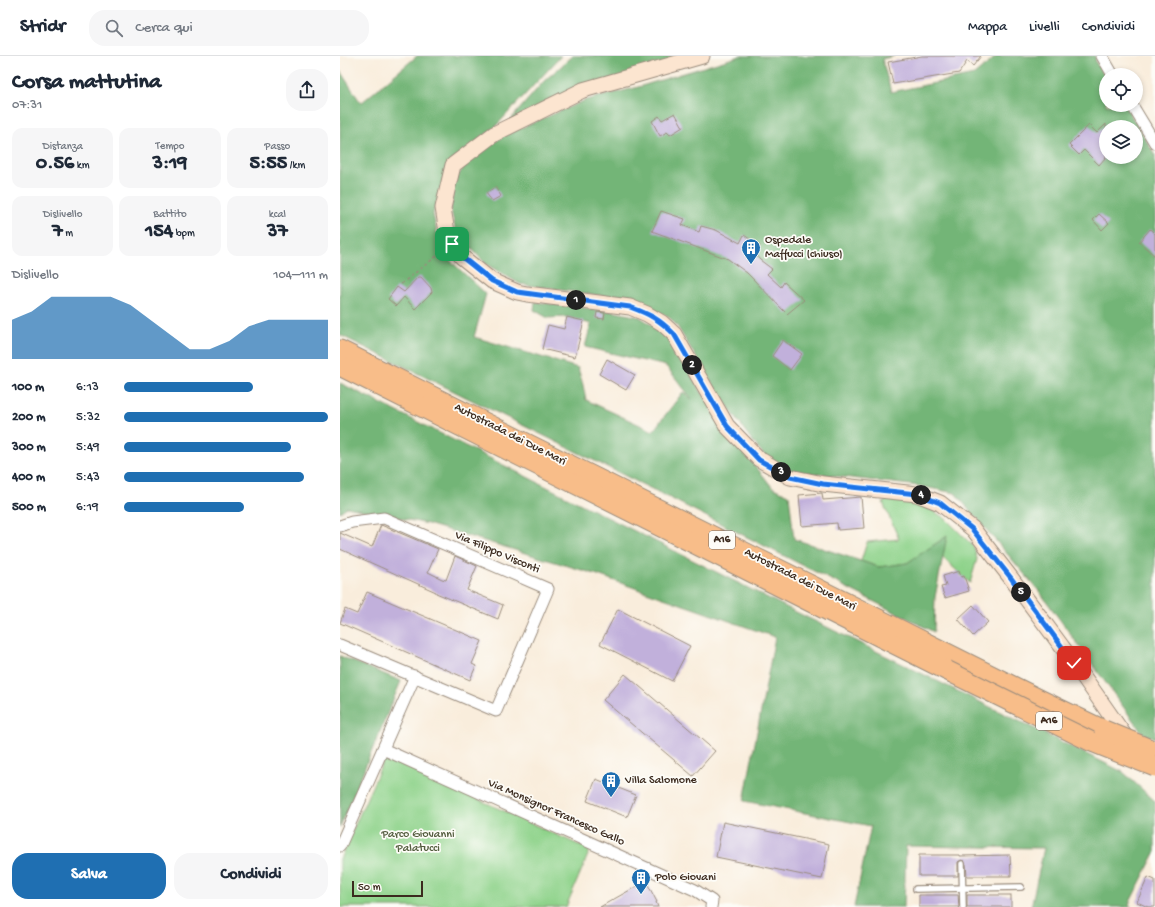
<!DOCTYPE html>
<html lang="it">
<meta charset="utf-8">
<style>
body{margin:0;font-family:"Gochi Hand",sans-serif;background:#f6f6f7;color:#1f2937;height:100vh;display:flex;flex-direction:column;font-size:15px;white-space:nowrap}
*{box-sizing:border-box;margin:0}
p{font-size:13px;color:#747a83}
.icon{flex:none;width:22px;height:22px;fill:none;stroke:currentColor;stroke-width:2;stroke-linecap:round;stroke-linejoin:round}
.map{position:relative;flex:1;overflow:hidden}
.panel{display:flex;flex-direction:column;background:#fff;width:340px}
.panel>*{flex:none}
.tools{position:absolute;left:759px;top:12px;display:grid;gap:8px}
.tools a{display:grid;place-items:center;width:44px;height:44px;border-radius:50%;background:#fff;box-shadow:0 2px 6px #0003;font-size:20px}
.scale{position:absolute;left:12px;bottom:10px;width:71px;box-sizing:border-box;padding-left:4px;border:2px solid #3b2a1e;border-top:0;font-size:11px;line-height:14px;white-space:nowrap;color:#3b2a1e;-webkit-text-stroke:3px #fdfcf7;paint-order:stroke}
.pin{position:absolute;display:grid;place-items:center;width:34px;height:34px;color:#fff;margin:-17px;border-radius:8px;box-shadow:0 2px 6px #0006}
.km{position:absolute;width:20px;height:20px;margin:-10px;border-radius:50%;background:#222;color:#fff;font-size:11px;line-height:20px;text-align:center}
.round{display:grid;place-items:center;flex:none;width:42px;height:42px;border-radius:16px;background:#f6f6f7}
.headline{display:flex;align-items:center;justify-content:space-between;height:68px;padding:0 12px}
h1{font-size:22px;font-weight:800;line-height:30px}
.metrics{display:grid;grid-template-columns:repeat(3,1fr);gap:6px;height:68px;padding:4px 12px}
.metrics div{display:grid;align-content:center;border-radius:10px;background:#f6f6f7;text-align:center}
.metrics b{font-size:20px;font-weight:800}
.metrics small{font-size:11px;font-weight:400}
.metrics p{font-size:11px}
.chart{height:112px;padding:8px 12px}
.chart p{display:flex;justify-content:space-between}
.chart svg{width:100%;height:72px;margin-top:4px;fill:#1f6fb2;opacity:.7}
.action{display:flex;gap:8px;margin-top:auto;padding:8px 12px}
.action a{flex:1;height:46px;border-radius:16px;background:#1f6fb2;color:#fff;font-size:16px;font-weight:800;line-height:46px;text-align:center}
.action a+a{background:#f6f6f7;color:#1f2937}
ul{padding:0 12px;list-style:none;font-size:13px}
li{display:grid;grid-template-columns:64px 48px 1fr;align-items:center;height:30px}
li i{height:10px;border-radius:5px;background:#1f6fb2}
header{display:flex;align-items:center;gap:24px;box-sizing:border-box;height:56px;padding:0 20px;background:#fff;border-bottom:1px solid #e0e1e3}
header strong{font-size:19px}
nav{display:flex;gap:22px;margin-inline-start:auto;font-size:14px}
.search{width:280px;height:36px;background:#f6f6f7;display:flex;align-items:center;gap:10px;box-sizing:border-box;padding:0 14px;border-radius:16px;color:#747a83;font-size:15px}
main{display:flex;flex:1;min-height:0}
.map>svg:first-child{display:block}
.green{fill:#8fd38b;stroke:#657e54}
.forest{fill:#73b577;stroke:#57704a;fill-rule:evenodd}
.building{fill:#c1b0db}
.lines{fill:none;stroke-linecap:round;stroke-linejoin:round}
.lane-casing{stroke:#9a8c7d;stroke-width:8}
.street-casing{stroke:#9a8c7d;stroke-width:13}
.secondary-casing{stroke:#9a8c7d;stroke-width:17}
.highway-casing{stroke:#9a8c7d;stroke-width:21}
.path{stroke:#9a8c7d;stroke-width:1.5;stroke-dasharray:3 3;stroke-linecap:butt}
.lane{stroke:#fff;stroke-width:5.5}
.street{stroke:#fff;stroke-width:11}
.secondary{stroke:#fce5d0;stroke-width:15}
.highway{stroke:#f8bd89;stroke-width:19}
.highway-bridge-casing{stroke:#9a8c7d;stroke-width:21;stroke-linecap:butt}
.highway-bridge{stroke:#f8bd89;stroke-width:19}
.route-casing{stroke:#fff;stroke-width:8}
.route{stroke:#1a73e8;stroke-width:5}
.labels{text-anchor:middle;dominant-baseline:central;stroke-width:3.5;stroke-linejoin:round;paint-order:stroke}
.shield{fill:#fdfcf7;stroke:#75695f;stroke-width:1}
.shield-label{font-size:11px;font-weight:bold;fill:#3b2a1e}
.poi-label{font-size:12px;fill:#3b2a1e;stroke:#fdfcf7;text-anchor:start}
.street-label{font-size:12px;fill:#3b2a1e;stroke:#fdfcf7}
.park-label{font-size:12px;fill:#545d3f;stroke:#fdfcf7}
</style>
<header>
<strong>Stridr</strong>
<div class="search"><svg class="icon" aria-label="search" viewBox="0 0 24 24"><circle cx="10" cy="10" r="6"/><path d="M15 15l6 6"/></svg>Cerca qui</div>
<nav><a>Mappa</a><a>Livelli</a><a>Condividi</a></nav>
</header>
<main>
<section class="panel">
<div class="headline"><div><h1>Corsa mattutina</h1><p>07:31</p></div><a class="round"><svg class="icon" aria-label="share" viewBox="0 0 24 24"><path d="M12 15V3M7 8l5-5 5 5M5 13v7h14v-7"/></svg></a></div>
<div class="metrics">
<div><p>Distanza</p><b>0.56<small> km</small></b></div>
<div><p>Tempo</p><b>3:19</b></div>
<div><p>Passo</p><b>5:55<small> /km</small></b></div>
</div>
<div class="metrics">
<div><p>Dislivello</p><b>7<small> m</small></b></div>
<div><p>Battito</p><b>154<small> bpm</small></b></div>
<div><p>kcal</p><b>37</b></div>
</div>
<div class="chart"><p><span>Dislivello</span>104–111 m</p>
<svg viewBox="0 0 160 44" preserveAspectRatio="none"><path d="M0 44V20L10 15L20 6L30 6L40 6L50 6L60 11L70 20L80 29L90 38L100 38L110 33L120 24L130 20L140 20L150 20L160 20V44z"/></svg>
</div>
<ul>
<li><b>100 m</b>6:13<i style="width:63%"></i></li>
<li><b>200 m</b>5:32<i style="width:100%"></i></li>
<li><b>300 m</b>5:49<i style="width:82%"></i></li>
<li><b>400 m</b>5:43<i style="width:88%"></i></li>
<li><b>500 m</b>6:19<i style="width:59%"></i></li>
</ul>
<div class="action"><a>Salva</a><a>Condividi</a></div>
</section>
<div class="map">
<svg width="815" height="851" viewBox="0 0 815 851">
<rect width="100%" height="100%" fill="#fdfcf7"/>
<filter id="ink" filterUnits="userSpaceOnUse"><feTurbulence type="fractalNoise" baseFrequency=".025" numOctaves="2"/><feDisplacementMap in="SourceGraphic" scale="8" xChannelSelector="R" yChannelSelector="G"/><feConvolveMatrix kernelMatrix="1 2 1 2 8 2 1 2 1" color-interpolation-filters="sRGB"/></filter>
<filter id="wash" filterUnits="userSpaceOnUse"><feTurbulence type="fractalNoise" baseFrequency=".012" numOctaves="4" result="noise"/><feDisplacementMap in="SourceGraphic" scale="16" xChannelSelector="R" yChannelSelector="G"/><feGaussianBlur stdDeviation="0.9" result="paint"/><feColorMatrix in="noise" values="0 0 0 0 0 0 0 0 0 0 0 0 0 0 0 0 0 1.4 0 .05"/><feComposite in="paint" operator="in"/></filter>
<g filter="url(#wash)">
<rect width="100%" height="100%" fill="#f9eddc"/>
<!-- green -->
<g class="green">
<path d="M 548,443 L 584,449 L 606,463 L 634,491 L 637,503 L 630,527 L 602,501 L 606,481 L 567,507 L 539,511 L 521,505 L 527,486 L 559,483 L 543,447 Z"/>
<path d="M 45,701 L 250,794 L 226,851 L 0,851 L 0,803 Z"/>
</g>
<!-- forest -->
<g class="forest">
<path d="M 77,0 L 221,0 L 154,72 L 108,108 L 93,158 L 101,196 L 146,238 L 134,281 L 238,312 L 243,329 L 246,344 L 313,375 L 343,336 L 352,343 L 326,310 L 245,291 L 251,268 L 226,261 L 208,262 L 194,254 L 195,246 L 270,255 L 300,261 L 324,277 L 370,349 L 372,355 L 432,431 L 449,439 L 454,483 L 539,511 L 567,507 L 607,480 L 595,541 L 594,576 L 328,441 L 0,279 L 0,15 L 21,47 Z"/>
<path d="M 233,0 L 350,0 L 165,70 L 204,25 Z"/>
<path d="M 400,0 L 554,0 L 542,3 L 551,36 L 634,19 L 657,0 L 755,0 L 756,7 L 766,21 L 766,49 L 785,49 L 815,99 L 815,682 L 803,678 L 699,535 L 615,437 L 579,430 L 453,415 L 425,400 L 410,382 L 375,332 L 337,270 L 330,262 L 291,244 L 180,228 L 146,208 L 116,176 L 111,154 L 114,126 L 129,103 L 167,78 L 246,44 L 295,32 ZM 766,71 L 796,71 L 796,101 L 766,101 Z"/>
<path d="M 0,327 L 450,553 L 783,716 L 815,745 L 815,797 L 789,848 L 791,851 L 691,851 L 704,792 L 566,790 L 564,851 L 514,851 L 531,770 L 404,745 L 435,581 L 255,518 L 88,468 L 7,451 L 0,456 Z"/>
<path d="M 0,600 L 61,625 L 0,771 Z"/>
</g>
<g id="blocks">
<!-- building -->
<g class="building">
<path d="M 582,0 L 641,0 L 633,10 L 627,5 L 619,17 L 553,28 L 548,6 Z"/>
<path d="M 335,57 L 343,71 L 330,79 L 327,76 L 320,80 L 312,65 L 319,60 L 322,64 Z"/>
<path d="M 766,68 L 766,101 L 759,109 L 744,94 L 739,99 L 729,89 L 749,69 L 757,77 Z"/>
<path d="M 155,131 L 161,140 L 152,145 L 146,137 Z"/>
<path d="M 321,155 L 345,163 L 342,169 L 359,176 L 361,170 L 376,174 L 400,187 L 404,179 L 420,190 L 414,197 L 420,204 L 432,213 L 427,218 L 441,231 L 444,226 L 464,244 L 447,258 L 407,217 L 388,203 L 312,175 Z"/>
<path d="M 759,158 L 769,167 L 762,174 L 753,164 Z"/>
<path d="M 810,173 L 815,178 L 815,200 L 799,186 Z"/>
<path d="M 78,221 L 81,221 L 91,232 L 92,236 L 75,253 L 64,241 L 56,250 L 48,243 L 57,231 L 64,236 Z"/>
<path d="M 257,256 L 265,257 L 264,263 L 256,262 Z"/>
<path d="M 227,261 L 244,265 L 235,301 L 202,293 L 208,269 L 224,273 Z"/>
<path d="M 443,284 L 462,298 L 450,314 L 432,300 Z"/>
<path d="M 267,303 L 295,319 L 286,334 L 259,318 Z"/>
<path d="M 482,437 L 483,444 L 521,441 L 524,472 L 498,474 L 497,467 L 462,470 L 459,439 Z"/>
<path d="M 41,469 L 98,493 L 88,516 L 102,523 L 106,524 L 115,500 L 137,510 L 127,534 L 163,549 L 158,563 L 96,537 L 96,536 L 0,493 L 0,477 L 32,491 Z"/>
<path d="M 619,515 L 621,521 L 624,520 L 629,535 L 605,542 L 601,531 L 606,530 L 603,520 Z"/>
<path d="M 27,536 L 142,585 L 132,608 L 136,610 L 130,624 L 0,567 L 5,553 L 17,558 Z"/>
<path d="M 633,549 L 648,566 L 633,580 L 618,563 Z"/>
<path d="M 278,553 L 350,590 L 332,625 L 260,588 Z"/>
<path d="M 285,618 L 375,695 L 353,720 L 263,644 Z"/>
<path d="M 256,723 L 296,739 L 287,761 L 247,745 Z"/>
<path d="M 383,766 L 489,788 L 482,823 L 376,801 Z"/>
<path d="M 579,799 L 620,799 L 620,800 L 670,799 L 671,820 L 627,820 L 626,808 L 622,804 L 618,806 L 618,820 L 579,820 Z"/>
<path d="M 808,821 L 815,824 L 815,851 L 808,851 L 797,846 Z"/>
<path d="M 306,825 L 317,846 L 316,846 L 318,851 L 260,851 Z"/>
<path d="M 579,839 L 618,839 L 619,851 L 579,851 Z"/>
<rect x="627" y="839" width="44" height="12"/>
</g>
</g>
</g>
<g filter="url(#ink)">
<use href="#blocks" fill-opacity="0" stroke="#9a8c7d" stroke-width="1"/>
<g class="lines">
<defs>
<g id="lane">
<path d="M 622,808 L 623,851"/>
<path d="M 576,833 L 681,831"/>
</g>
<g id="street">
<path d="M 762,0 L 773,19"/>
<path d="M 792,49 L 815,87"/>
<path d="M 0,470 L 12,466 L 44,462 L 208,533 L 156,655 L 0,589"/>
<path d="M 43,693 L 355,834 L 372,845 L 371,851"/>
<path d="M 0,790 L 75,620"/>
</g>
<path id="secondary" d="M 362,0 L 243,34 L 154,78 L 113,109 L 103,152 L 107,176 L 112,188 L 122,201 L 152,225 L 177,236 L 187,238 L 290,251 L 307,258 L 322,267 L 334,278 L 387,370 L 419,403 L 450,421 L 483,428 L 577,438 L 600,447 L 633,473 L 671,522 L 734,607 L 789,686"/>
<g id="highway">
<path d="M 0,294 L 701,644 L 764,674"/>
<path d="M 0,310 L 606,614"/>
</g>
</defs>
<!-- lane casing -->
<use href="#lane" class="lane-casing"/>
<!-- street casing -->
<use href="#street" class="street-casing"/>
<!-- secondary casing -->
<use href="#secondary" class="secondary-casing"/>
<!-- highway casing -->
<use href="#highway" class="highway-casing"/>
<!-- path -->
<path class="path" d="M 61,228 L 103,195"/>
<!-- lane -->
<use href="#lane" class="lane"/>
<!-- street -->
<use href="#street" class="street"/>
<!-- secondary -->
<use href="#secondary" class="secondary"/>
<!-- highway -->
<use href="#highway" class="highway"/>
<defs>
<g id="highway-bridge">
<path d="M 606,614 L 752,686 L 815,711"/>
<path d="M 764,674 L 810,693"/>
</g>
</defs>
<!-- highway-bridge casing -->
<use href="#highway-bridge" class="highway-bridge-casing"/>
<!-- highway-bridge -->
<use href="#highway-bridge" class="highway-bridge"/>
</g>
</g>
<g class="lines" filter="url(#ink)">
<defs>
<path id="route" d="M 112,188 L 122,201 L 152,225 L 177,236 L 290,251 C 309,258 319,263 334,278 L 387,370 L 419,404 L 450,421 L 483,428 L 577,438 L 600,447 L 632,473 L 671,522 L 734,607"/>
</defs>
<!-- route casing -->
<use href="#route" class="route-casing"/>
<!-- route -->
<use href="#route" class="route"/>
</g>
<!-- icons -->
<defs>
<symbol id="building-pin" viewBox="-11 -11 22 30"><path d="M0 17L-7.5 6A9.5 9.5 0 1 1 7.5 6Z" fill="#1f6fb2" stroke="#fdfcf7"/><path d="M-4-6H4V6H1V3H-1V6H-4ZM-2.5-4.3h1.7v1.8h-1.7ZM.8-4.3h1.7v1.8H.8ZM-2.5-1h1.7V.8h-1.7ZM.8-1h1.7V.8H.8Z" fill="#fff"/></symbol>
</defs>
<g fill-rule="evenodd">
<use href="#building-pin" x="400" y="181" width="22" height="30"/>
<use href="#building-pin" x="260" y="714" width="22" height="30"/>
<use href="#building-pin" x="290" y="811" width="22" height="30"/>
</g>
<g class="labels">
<!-- shield labels -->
<g class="shield">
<rect x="369" y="475" width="26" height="18" rx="3"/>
<rect x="696" y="656" width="26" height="18" rx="3"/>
</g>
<g class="shield-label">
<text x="382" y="484">A16</text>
<text x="709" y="665">A16</text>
</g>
<!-- poi labels -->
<g class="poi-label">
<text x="425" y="185">Ospedale<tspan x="425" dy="14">Maffucci (chiuso)</tspan></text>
<text x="285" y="725">Villa Salomone</text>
<text x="315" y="822">Polo Giovani</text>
</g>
<!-- street labels -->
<g class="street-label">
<text transform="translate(170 379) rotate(27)">Autostrada dei Due Mari</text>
<text transform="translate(157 497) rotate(23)">Via Filippo Visconti</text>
<text transform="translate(460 524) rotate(27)">Autostrada dei Due Mari</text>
<text transform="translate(216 757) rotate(24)">Via Monsignor Francesco Gallo</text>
</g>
<!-- park labels -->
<g class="park-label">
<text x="78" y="779">Parco Giovanni<tspan x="78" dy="14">Palatucci</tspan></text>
</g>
</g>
</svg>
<div class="tools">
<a><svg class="icon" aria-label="locate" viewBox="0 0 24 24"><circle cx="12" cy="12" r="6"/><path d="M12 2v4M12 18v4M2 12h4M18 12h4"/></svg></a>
<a><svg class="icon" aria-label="layers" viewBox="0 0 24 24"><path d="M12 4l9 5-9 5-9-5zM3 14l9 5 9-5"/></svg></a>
</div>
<div class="scale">50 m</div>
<div class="pin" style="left:112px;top:188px;background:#1e9e55"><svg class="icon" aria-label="arrive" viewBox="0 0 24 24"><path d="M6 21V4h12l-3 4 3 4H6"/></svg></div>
<div class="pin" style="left:734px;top:607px;background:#d93025"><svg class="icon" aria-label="check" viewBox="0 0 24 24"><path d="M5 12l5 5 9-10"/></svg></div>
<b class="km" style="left:236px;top:244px">1</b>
<b class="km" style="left:352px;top:309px">2</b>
<b class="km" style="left:441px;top:416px">3</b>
<b class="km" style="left:581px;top:439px">4</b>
<b class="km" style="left:681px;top:536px">5</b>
</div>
</main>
